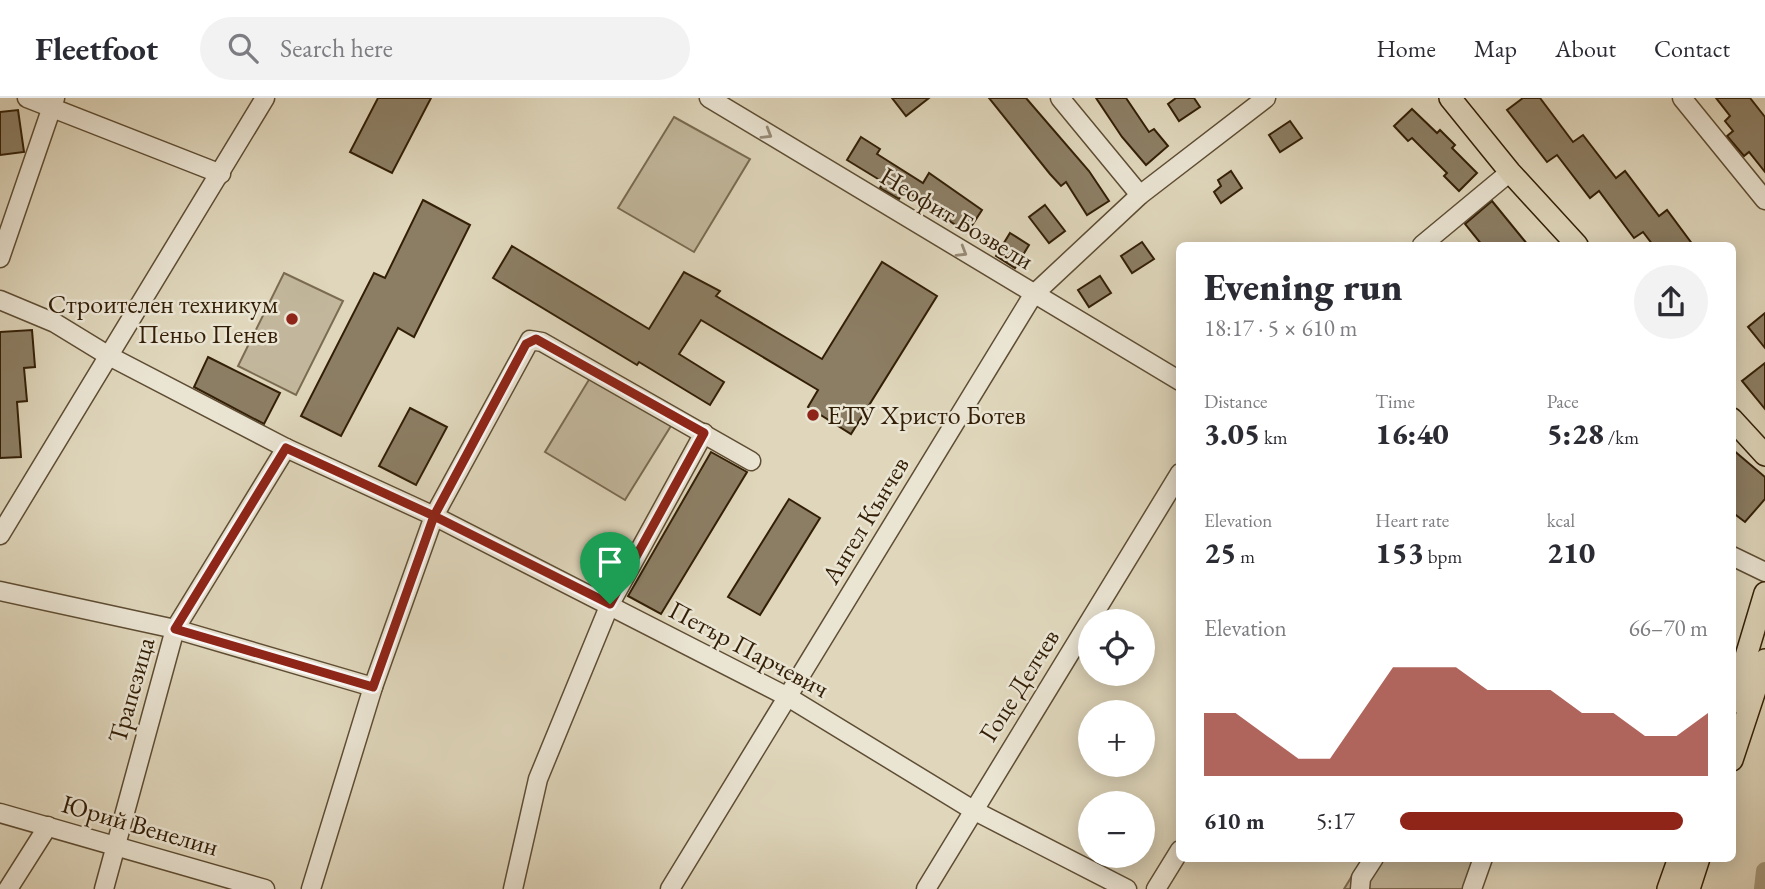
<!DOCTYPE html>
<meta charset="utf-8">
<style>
body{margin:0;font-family:"EB Garamond",serif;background:#f2f2f3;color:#2b2b33;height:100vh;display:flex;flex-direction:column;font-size:26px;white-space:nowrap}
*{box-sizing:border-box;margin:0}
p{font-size:23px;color:#7c7c81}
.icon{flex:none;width:38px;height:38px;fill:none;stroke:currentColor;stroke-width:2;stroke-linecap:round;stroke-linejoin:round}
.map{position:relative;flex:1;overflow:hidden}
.side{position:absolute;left:1176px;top:144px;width:560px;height:620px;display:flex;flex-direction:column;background:#fff;border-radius:10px;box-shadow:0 4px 18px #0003}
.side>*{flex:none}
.controls{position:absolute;left:1078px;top:511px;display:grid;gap:14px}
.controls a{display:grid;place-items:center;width:77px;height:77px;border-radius:50%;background:#fff;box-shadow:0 4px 18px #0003;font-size:35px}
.pin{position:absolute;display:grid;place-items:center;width:60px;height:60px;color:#fff;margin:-72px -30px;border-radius:50% 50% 50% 0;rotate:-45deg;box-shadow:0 0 7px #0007}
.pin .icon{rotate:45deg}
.round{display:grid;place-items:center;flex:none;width:74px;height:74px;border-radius:37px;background:#f2f2f3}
.headline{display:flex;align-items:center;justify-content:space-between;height:119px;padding:0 28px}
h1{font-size:38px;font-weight:800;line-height:52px}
.metrics{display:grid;grid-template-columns:repeat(3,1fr);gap:10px;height:119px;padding:7px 28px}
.metrics div{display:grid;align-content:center}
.metrics b{font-size:30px;font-weight:800}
.metrics small{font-size:19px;font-weight:400}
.metrics p{font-size:19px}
.chart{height:196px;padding:14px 28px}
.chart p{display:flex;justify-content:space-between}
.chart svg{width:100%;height:126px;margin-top:7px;fill:#8f2418;opacity:.7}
ul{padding:0 28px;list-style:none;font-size:23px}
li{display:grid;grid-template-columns:112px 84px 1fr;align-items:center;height:52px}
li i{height:18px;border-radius:9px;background:#8f2418}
header{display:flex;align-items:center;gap:42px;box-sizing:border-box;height:98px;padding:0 35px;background:#fff;border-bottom:2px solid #e1e1e2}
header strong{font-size:33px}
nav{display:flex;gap:38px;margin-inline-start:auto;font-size:24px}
.search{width:490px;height:63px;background:#f2f2f3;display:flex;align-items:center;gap:18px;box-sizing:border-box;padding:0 24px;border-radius:38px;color:#7c7c81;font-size:26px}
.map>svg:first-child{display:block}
.green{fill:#c2b79c;stroke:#7a6b51;stroke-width:2}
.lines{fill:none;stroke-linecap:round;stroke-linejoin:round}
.canal{stroke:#a5987d;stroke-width:18}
.building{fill:#8c7e64;stroke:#331f06;stroke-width:2}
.minor-casing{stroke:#5e4d33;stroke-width:21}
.major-casing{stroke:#331f06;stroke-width:24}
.minor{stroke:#eae4d3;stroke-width:18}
.major{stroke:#dfd6bb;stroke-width:21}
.oneway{stroke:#988b77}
.route-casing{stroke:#fff;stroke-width:14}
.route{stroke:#8f2418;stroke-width:9}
.poi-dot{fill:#8f2418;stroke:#eae4d3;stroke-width:2.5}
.labels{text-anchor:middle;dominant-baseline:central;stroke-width:5;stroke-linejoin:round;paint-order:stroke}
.street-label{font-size:26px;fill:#331f06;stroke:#eae4d3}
.poi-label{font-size:26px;fill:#331f06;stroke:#eae4d3;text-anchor:end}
</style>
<header>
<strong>Fleetfoot</strong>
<div class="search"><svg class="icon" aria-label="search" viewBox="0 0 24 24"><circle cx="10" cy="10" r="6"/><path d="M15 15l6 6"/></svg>Search here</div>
<nav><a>Home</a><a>Map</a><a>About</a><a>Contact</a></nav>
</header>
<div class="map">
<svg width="1765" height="791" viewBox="0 0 1765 791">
<rect width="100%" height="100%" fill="#dfd6bb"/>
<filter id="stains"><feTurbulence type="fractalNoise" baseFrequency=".00286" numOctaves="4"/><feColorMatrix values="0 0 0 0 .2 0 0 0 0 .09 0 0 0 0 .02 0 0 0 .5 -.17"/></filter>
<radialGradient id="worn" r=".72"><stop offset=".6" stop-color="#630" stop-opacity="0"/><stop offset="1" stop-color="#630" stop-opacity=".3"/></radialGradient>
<!-- green -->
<g class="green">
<path d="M 674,19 L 750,61 L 694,154 L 618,110 Z"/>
<path d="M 284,175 L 343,203 L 296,297 L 238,268 Z"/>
<path d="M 593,275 L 674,323 L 625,402 L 545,354 Z"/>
<path d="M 1363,760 L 1487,760 L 1477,791 L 1344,791 Z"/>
</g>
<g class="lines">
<!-- canal -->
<path class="canal" d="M 1763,791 L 1765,773"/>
</g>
<!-- building -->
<g class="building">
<path d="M 378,0 L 431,0 L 392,75 L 350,54 Z"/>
<path d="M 892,0 L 929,0 L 906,18 Z"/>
<path d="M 989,0 L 1026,0 L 1089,73 L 1109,103 L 1087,117 L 1066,84 L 1061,88 L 1050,76 Z"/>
<path d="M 1096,0 L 1126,0 L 1149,34 L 1154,31 L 1168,48 L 1146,67 L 1122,39 Z"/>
<path d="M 1176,0 L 1194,0 L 1200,9 L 1179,23 L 1168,6 Z"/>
<path d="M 1523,0 L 1540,0 L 1573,44 L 1583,37 L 1616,80 L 1625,73 L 1659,118 L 1667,112 L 1693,147 L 1653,147 L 1643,134 L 1634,140 L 1599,93 L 1590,100 L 1557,57 L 1547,64 L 1507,12 Z"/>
<path d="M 1716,0 L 1750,0 L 1765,19 L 1765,74 L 1749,54 L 1744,58 L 1727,38 L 1733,33 L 1725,23 L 1730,18 Z"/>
<path d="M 1412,11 L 1437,35 L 1440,32 L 1455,47 L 1452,50 L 1477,75 L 1459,93 L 1444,78 L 1447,75 L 1412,40 L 1408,43 L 1394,28 Z"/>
<path d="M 18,12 L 24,54 L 0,57 L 0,14 Z"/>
<path d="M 1290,23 L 1302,40 L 1280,54 L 1269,37 Z"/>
<path d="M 861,39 L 880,51 L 877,56 L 923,85 L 929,75 L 982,112 L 967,135 L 905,92 L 899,101 L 880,90 L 883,84 L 847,62 Z"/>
<path d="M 1231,73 L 1242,90 L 1221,105 L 1214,94 L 1221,88 L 1218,82 Z"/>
<path d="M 423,102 L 470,127 L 414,239 L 398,230 L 341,338 L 301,318 L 374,175 L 385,180 Z"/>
<path d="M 1492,103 L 1528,147 L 1482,147 L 1465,126 Z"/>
<path d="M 1045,107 L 1065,133 L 1049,145 L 1029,119 Z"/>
<path d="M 1010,135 L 1029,147 L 1015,170 L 996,158 Z"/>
<path d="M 1142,144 L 1154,161 L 1132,175 L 1121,158 Z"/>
<path d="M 512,148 L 649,231 L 684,174 L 720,193 L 716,198 L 822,261 L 882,164 L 937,198 L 851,336 L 808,309 L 818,292 L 701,222 L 679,256 L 724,284 L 710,307 L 639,264 L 637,267 L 493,180 Z"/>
<path d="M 1100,178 L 1111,195 L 1089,209 L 1078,192 Z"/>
<path d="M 1765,215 L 1765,250 L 1748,229 Z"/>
<path d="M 32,232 L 35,269 L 24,270 L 27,303 L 17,304 L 21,359 L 0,360 L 0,234 Z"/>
<path d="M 208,259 L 280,295 L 264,326 L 194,289 Z"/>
<path d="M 1765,265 L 1765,311 L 1742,283 Z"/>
<path d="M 410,310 L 447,329 L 416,387 L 379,368 Z"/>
<path d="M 1732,351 L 1765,379 L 1765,401 L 1745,424 L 1732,414 Z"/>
<path d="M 711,354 L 747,374 L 661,516 L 628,498 Z"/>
<path d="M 789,401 L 820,420 L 760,517 L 728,499 Z"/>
</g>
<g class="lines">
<defs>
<g id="minor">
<path d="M 27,0 L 221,76"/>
<path d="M 709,0 L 1180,283"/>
<path d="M 1060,0 L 1140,97"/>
<path d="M 1682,0 L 1765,102"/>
<path d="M 1422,147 L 1510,74"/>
<path d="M 0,160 L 55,0"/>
<path d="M 0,202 L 55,225 L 109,258 L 286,350 L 434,418 L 788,599 L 973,712 L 1127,791"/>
<path d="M 0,437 L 265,0"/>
<path d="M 1732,458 L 1765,474"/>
<path d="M 0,493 L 175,531 L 373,589"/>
<path d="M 0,715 L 265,791"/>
<path d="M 8,791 L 48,728"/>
<path d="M 104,791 L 175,531 L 286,350"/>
<path d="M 311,791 L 373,589 L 434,418 L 530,242 L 542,244 L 751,363"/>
<path d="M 513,791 L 538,681 L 610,506 L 704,335"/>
<path d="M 670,791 L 1033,197 L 1140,97 L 1266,0"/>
<path d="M 926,791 L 1180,375"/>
<path d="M 1156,791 L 1180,752"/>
<path d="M 1360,791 L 1361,780 L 1374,760"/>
<path d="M 1472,791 L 1483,760"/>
</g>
<g id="major">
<path d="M 1450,0 L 1510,74 L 1577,147"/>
<path d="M 1732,321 L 1765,357"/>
<path d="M 1732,605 L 1765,495"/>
<path d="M 1732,662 L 1765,562"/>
<path d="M 1668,791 L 1679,760"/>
<path d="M 1689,791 L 1699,760"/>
</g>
</defs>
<!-- minor casing -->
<use href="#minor" class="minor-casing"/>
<!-- major casing -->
<use href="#major" class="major-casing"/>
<!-- minor -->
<use href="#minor" class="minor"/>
<!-- major -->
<use href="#major" class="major"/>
</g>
<!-- one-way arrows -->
<defs><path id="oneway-chevron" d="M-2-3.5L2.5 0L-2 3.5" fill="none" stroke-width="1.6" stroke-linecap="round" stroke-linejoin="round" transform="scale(1.75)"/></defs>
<g class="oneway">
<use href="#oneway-chevron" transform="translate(767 36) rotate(31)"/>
<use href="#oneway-chevron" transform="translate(962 154) rotate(31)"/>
</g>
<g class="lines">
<defs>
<path id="route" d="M 610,506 L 434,418 L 286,350 L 175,531 L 373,589 L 434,418 L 526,246 L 536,241 L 704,335 L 610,506"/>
</defs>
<!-- route casing -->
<use href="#route" class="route-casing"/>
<!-- route -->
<use href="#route" class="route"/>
</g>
<!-- markers -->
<g class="poi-dot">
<circle cx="292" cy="221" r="7"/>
<circle cx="813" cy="317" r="7"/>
</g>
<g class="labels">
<!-- street labels -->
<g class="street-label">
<text transform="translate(957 120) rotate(31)">Неофит Бозвели</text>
<text transform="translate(865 422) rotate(-59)">Ангел Кънчев</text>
<text transform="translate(749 551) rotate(28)">Петър Парчевич</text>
<text transform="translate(1019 587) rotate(-58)">Гоце Делчев</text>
<text transform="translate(131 592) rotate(-74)">Трапезица</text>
<text transform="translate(140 727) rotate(16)">Юрий Венелин</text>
</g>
<!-- poi labels -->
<g class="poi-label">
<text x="278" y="206">Строителен техникум<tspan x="278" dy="30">Пеньо Пенев</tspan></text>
<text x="827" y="317" text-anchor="start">ЕТУ Христо Ботев</text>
</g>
</g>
<rect width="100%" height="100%" filter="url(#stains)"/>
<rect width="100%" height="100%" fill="url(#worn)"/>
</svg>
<div class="controls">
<a><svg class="icon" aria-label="locate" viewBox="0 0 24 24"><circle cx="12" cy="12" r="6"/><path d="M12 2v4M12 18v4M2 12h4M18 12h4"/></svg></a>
<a>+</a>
<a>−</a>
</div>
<div class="pin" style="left:610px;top:506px;background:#1e9e55"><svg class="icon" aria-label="arrive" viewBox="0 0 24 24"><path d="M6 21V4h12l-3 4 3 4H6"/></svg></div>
<section class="side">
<div class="headline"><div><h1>Evening run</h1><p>18:17 · 5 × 610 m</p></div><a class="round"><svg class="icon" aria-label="share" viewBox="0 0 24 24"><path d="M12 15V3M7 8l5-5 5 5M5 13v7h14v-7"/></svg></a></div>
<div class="metrics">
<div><p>Distance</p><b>3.05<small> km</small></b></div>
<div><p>Time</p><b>16:40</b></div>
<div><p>Pace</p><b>5:28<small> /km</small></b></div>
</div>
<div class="metrics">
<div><p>Elevation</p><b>25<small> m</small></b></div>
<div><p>Heart rate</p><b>153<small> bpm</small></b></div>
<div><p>kcal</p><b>210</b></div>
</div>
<div class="chart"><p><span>Elevation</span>66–70 m</p>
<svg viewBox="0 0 160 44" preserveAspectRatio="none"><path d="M0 44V22L10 22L20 30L30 38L40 38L50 22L60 6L70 6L80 6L90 14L100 14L110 14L120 22L130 22L140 30L150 30L160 22V44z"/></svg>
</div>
<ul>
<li><b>610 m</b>5:17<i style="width:92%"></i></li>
</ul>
</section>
</div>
